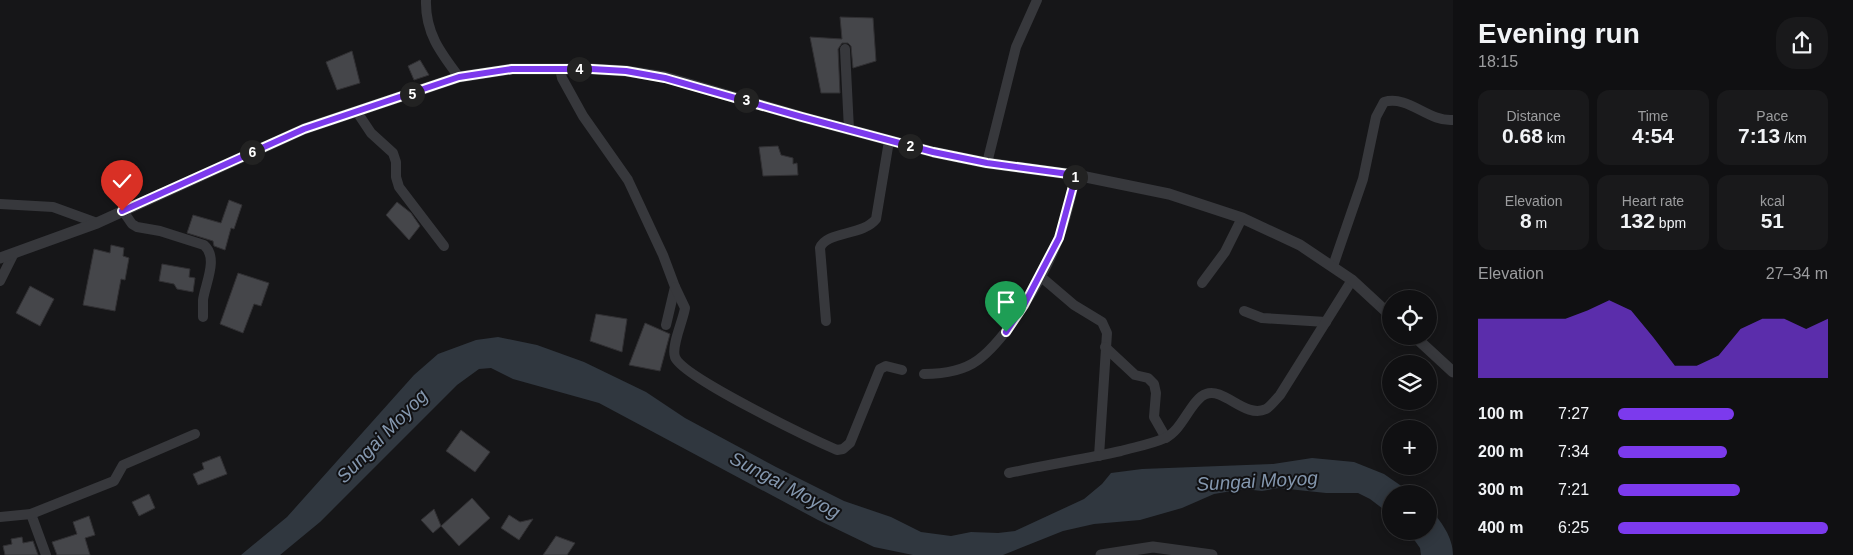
<!DOCTYPE html>
<meta charset="utf-8">
<style>
body{margin:0;font-family:Arial,sans-serif;background:#19191b;color:#f1f3f6;height:100vh;display:flex;flex-direction:column;font-size:19px;white-space:nowrap}
*{box-sizing:border-box;margin:0}
p{font-size:16px;color:#9c9d9f}
.icon{flex:none;width:28px;height:28px;fill:none;stroke:currentColor;stroke-width:2;stroke-linecap:round;stroke-linejoin:round}
.map{position:relative;flex:1;overflow:hidden}
.details{display:flex;flex-direction:column;background:#101012;width:400px}
.details>*{flex:none}
.controls{position:absolute;left:1382px;top:290px;display:grid;gap:10px}
.controls a{display:grid;place-items:center;width:55px;height:55px;border-radius:50%;background:#101012;box-shadow:0 2px 12px #0003,0 0 0 1px #303032;font-size:25px}
.pin{position:absolute;display:grid;place-items:center;width:42px;height:42px;color:#fff;margin:-51px -21px;border-radius:50% 50% 50% 0;rotate:-45deg;box-shadow:0 0 5px #0007}
.pin .icon{rotate:45deg}
.km{position:absolute;width:25px;height:25px;margin:-12px;border-radius:50%;background:#222;color:#fff;font-size:14px;line-height:25px;text-align:center}
.round{display:grid;place-items:center;flex:none;width:52px;height:52px;border-radius:20px;background:#19191b}
.overview{display:flex;align-items:center;justify-content:space-between;height:85px;padding:0 25px}
h1{font-size:28px;font-weight:700;line-height:38px}
.stats{display:grid;grid-template-columns:repeat(3,1fr);gap:8px;height:85px;padding:5px 25px}
.stats div{display:grid;align-content:center;border-radius:12px;background:#19191b;text-align:center}
.stats b{font-size:21px;font-weight:700}
.stats small{font-size:14px;font-weight:400}
.stats p{font-size:14px}
.chart{height:140px;padding:10px 25px}
.chart p{display:flex;justify-content:space-between}
.chart svg{width:100%;height:90px;margin-top:5px;fill:#7c3aed;opacity:.7}
ul{padding:0 25px;list-style:none;font-size:16px}
li{display:grid;grid-template-columns:80px 60px 1fr;align-items:center;height:38px}
li i{height:12px;border-radius:6px;background:#7c3aed}
main{display:flex;flex:1;min-height:0}
.map>svg:first-child{display:block}
.water{fill:#30373f}
.building{fill:#45464a;stroke:#313033}
.lines{fill:none;stroke-linecap:round;stroke-linejoin:round}
.minor{stroke:#37383c;stroke-width:10}
.tertiary{stroke:#37383c;stroke-width:11}
.route-casing{stroke:#fff;stroke-width:10}
.route{stroke:#7c3aed;stroke-width:6}
.labels{text-anchor:middle;dominant-baseline:central;stroke-width:4;stroke-linejoin:round;paint-order:stroke}
.water-label{font-size:19px;font-style:italic;fill:#8497ae;stroke:#111113}
</style>
<main>
<div class="map">
<svg width="1453" height="555" viewBox="0 0 1453 555">
<rect width="100%" height="100%" fill="#161618"/>
<!-- water -->
<g class="water">
<path d="M 498,337 L 537,345 L 584,362 L 646,392 L 685,418 L 776,467 L 844,501 L 891,517 L 921,532 L 951,536 L 971,532 L 998,533 L 1015,531 L 1084,499 L 1102,484 L 1111,473 L 1142,469 L 1273,464 L 1312,458 L 1354,462 L 1384,474 L 1413,494 L 1391,494 L 1391,515 L 1370,499 L 1358,493 L 1326,493 L 1279,488 L 1262,491 L 1244,489 L 1214,494 L 1182,508 L 1140,520 L 1094,524 L 1063,531 L 1003,555 L 913,555 L 874,547 L 818,520 L 599,403 L 513,379 L 491,368 L 479,369 L 457,385 L 320,522 L 280,555 L 241,555 L 287,517 L 414,375 L 438,354 L 476,340 Z"/>
<path d="M 1429,508 C 1441,521 1453,537 1453,555 L 1421,555 L 1420,548 L 1408,531 L 1429,531 Z"/>
</g>
<!-- building -->
<g class="building">
<path d="M 840,17 L 873,18 L 876,61 L 853,68 L 851,46 L 848,43 L 842,43 L 838,49 L 840,93 L 821,93 L 810,37 L 842,39 Z"/>
<path d="M 352,51 L 360,83 L 337,90 L 326,62 Z"/>
<path d="M 420,60 L 429,75 L 414,80 L 408,66 Z"/>
<path d="M 778,146 L 781,155 L 793,158 L 793,164 L 797,163 L 798,175 L 763,176 L 759,147 Z"/>
<path d="M 229,200 L 242,205 L 234,229 L 231,228 L 225,250 L 214,246 L 213,241 L 187,233 L 193,215 L 221,223 Z"/>
<path d="M 397,202 L 411,213 L 420,226 L 409,240 L 386,215 Z"/>
<path d="M 111,245 L 124,248 L 123,256 L 129,258 L 125,280 L 121,279 L 115,311 L 83,305 L 94,249 L 110,253 Z"/>
<path d="M 162,264 L 190,269 L 189,277 L 195,278 L 193,292 L 177,289 L 174,284 L 159,281 Z"/>
<path d="M 238,273 L 269,283 L 261,306 L 254,304 L 243,333 L 220,324 Z"/>
<path d="M 30,286 L 54,299 L 40,326 L 16,313 Z"/>
<path d="M 596,314 L 627,319 L 622,352 L 590,341 Z"/>
<path d="M 645,323 L 670,334 L 660,371 L 629,365 Z"/>
<path d="M 461,430 L 490,452 L 475,472 L 446,451 Z"/>
<path d="M 220,456 L 227,474 L 198,485 L 193,474 L 204,469 L 202,463 Z"/>
<path d="M 149,494 L 155,508 L 139,516 L 132,502 Z"/>
<path d="M 472,498 L 490,518 L 459,546 L 441,526 Z"/>
<path d="M 434,509 L 441,526 L 433,533 L 421,520 Z"/>
<path d="M 509,515 L 520,522 L 533,519 L 519,540 L 501,528 Z"/>
<path d="M 89,516 L 95,535 L 85,538 L 90,555 L 57,555 L 52,542 L 77,534 L 73,522 Z"/>
<path d="M 556,536 L 575,543 L 567,555 L 543,555 Z"/>
<path d="M 22,537 L 23,543 L 33,541 L 38,555 L 5,555 L 3,546 L 12,544 L 11,539 Z"/>
</g>
<g class="lines">
<!-- minor -->
<g class="minor">
<path d="M 426,0 C 425,32 440,52 459,77"/>
<path d="M 845,49 L 849,130"/>
<path d="M 560,69 L 562,78 L 583,116 L 628,180 L 663,255 L 675,287 L 666,325"/>
<path d="M 357,112 L 371,133 L 393,153 L 396,162 L 396,177 L 399,187 L 444,246"/>
<path d="M 987,163 L 1016,47 L 1037,0"/>
<path d="M 0,204 L 53,207 L 97,223"/>
<path d="M 123,211 L 132,224 L 137,227 L 160,231 L 204,245 C 219,258 205,284 203,300 C 203,306 203,311 203,317"/>
<path d="M 1333,266 L 1363,179 L 1376,117 L 1384,102 C 1409,95 1428,122 1453,120"/>
<path d="M 1040,276 L 1074,305 L 1102,322 L 1107,333 L 1099,456"/>
<path d="M 0,281 L 14,253"/>
<path d="M 1202,283 L 1225,252 L 1242,218"/>
<path d="M 675,287 L 685,308 C 683,321 671,346 675,357 C 682,377 812,439 837,450 L 843,449 L 850,443 L 880,369 L 886,366 L 902,370"/>
<path d="M 1244,311 L 1262,318 L 1326,322"/>
<path d="M 826,321 L 820,248 C 826,231 863,236 876,219 L 889,141"/>
<path d="M 1105,347 L 1135,375 L 1148,378 L 1154,384 L 1156,393 L 1154,417 L 1166,438"/>
<path d="M 924,374 C 941,374 963,371 978,360 C 1008,338 1046,273 1059,237 C 1067,217 1071,195 1076,175"/>
<path d="M 1009,473 C 1046,465 1084,459 1121,451 C 1135,447 1152,444 1165,438 C 1183,430 1191,399 1206,394 C 1224,387 1245,419 1266,409 C 1271,406 1276,399 1280,395 L 1352,280"/>
<path d="M 31,514 L 46,555"/>
<path d="M 0,517 L 31,514 L 114,481 L 123,465 L 195,434"/>
</g>
<!-- tertiary -->
<g class="tertiary">
<path d="M 0,258 L 97,223 L 304,129 L 459,77 L 512,69 L 592,69 L 626,71 L 665,77 L 802,117 L 933,152 L 987,163 L 1076,175 L 1169,194 L 1242,218 L 1300,245 L 1352,280 L 1391,316"/>
<path d="M 1414,336 L 1453,372"/>
<path d="M 1101,555 L 1153,547 L 1212,555"/>
</g>
</g>
<g class="lines">
<defs>
<path id="route" d="M 122,211 L 304,129 L 459,77 L 512,69 L 592,69 L 626,71 L 665,78 L 802,117 L 933,152 L 987,163 L 1076,175 L 1059,238 L 1024,305 L 1006,332"/>
</defs>
<!-- route casing -->
<use href="#route" class="route-casing"/>
<!-- route -->
<use href="#route" class="route"/>
</g>
<g class="labels">
<!-- water labels -->
<g class="water-label">
<text transform="translate(382 436) rotate(-46)">Sungai Moyog</text>
<text transform="translate(1257 481) rotate(-3)">Sungai Moyog</text>
<text transform="translate(785 485) rotate(28)">Sungai Moyog</text>
</g>
</g>
</svg>
<div class="controls">
<a><svg class="icon" aria-label="locate" viewBox="0 0 24 24"><circle cx="12" cy="12" r="6"/><path d="M12 2v4M12 18v4M2 12h4M18 12h4"/></svg></a>
<a><svg class="icon" aria-label="layers" viewBox="0 0 24 24"><path d="M12 4l9 5-9 5-9-5zM3 14l9 5 9-5"/></svg></a>
<a>+</a>
<a>−</a>
</div>
<div class="pin" style="left:1006px;top:332px;background:#1e9e55"><svg class="icon" aria-label="arrive" viewBox="0 0 24 24"><path d="M6 21V4h12l-3 4 3 4H6"/></svg></div>
<div class="pin" style="left:122px;top:211px;background:#d93025"><svg class="icon" aria-label="check" viewBox="0 0 24 24"><path d="M5 12l5 5 9-10"/></svg></div>
<b class="km" style="left:1075px;top:177px">1</b>
<b class="km" style="left:910px;top:146px">2</b>
<b class="km" style="left:746px;top:100px">3</b>
<b class="km" style="left:579px;top:69px">4</b>
<b class="km" style="left:412px;top:94px">5</b>
<b class="km" style="left:252px;top:152px">6</b>
</div>
<section class="details">
<div class="overview"><div><h1>Evening run</h1><p>18:15</p></div><a class="round"><svg class="icon" aria-label="share" viewBox="0 0 24 24"><path d="M12 15V3M7 8l5-5 5 5M5 13v7h14v-7"/></svg></a></div>
<div class="stats">
<div><p>Distance</p><b>0.68<small> km</small></b></div>
<div><p>Time</p><b>4:54</b></div>
<div><p>Pace</p><b>7:13<small> /km</small></b></div>
</div>
<div class="stats">
<div><p>Elevation</p><b>8<small> m</small></b></div>
<div><p>Heart rate</p><b>132<small> bpm</small></b></div>
<div><p>kcal</p><b>51</b></div>
</div>
<div class="chart"><p><span>Elevation</span>27–34 m</p>
<svg viewBox="0 0 160 44" preserveAspectRatio="none"><path d="M0 44V15L10 15L20 15L30 15L40 15L50 11L60 6L70 11L80 24L90 38L100 38L110 33L120 20L130 15L140 15L150 20L160 15V44z"/></svg>
</div>
<ul>
<li><b>100 m</b>7:27<i style="width:55%"></i></li>
<li><b>200 m</b>7:34<i style="width:52%"></i></li>
<li><b>300 m</b>7:21<i style="width:58%"></i></li>
<li><b>400 m</b>6:25<i style="width:100%"></i></li>
</ul>
</section>
</main>
